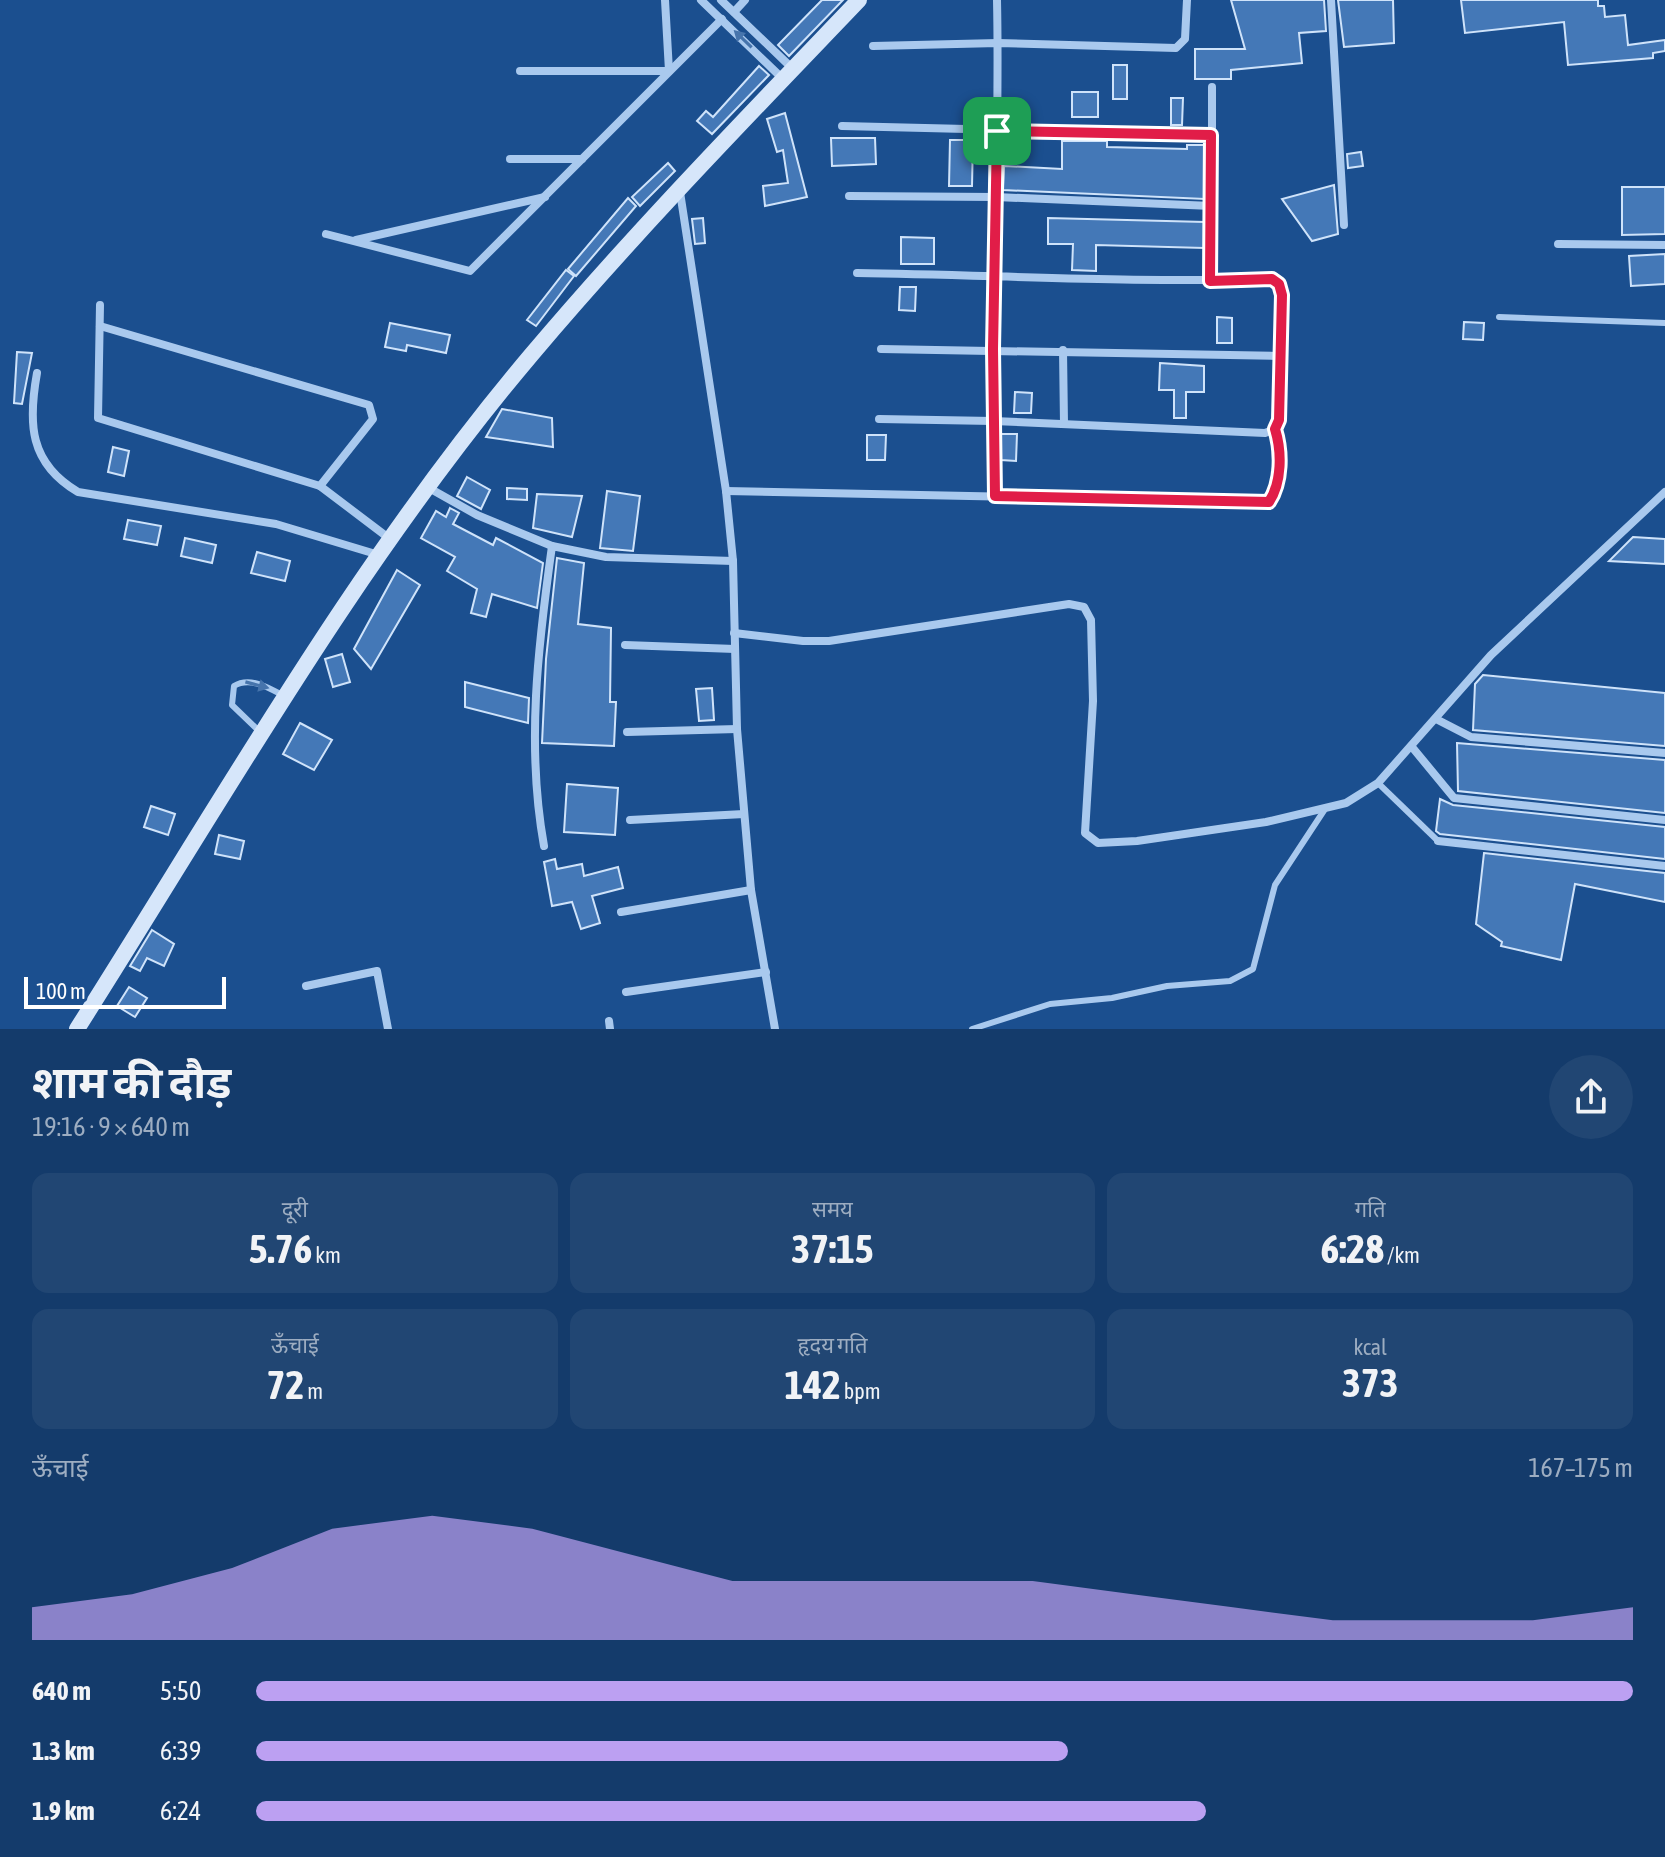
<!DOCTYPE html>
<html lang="hi">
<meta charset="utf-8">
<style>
body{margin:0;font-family:"Asap Condensed","Noto Sans Devanagari",sans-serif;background:#214673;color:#f1f3f6;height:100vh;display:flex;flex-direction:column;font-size:30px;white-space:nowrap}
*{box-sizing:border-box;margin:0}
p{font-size:26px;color:#9dadc1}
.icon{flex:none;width:44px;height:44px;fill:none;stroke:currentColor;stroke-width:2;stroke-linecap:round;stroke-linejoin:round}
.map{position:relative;height:1029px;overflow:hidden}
.details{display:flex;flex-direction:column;background:#143b6b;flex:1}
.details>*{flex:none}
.scale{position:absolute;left:24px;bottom:20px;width:202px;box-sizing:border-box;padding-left:8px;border:4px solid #fff;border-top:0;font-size:22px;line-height:28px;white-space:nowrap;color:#fff;-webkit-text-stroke:6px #1b4f8f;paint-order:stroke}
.pin{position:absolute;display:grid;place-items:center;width:68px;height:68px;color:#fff;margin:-34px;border-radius:16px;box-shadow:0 4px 12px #0006}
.round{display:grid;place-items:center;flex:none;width:84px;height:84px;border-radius:42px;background:#214673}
.headline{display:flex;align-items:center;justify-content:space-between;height:136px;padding:0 32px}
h1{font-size:44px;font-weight:700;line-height:60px}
.metrics{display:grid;grid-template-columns:repeat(3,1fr);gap:12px;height:136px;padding:8px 32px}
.metrics div{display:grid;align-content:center;border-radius:16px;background:#214673;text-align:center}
.metrics b{font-size:40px;font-weight:700}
.metrics small{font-size:22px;font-weight:400}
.metrics p{font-size:22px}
.chart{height:224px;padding:16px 32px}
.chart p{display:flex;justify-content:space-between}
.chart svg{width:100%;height:144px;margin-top:8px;fill:#bca0f2;opacity:.7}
ul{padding:0 32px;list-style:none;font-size:26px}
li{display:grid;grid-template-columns:128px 96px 1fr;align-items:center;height:60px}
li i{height:20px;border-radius:10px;background:#bca0f2}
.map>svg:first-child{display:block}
.building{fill:#4478b7;stroke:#cfe3fa;stroke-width:2}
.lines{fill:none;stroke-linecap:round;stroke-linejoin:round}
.service{stroke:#a9c9ee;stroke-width:6}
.minor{stroke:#a9c9ee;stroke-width:8}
.secondary{stroke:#d6e6fa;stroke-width:16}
.oneway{fill:#4674ac}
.route-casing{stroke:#fff;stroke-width:16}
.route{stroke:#e11d48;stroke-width:10}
</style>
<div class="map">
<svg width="1665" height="1029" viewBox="0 0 1665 1029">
<rect width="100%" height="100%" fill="#1b4f8f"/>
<!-- building -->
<g class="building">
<path d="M 822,0 L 843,0 L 789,56 L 778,45 Z"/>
<path d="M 1231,0 L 1324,0 L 1326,31 L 1299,33 L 1302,63 L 1231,70 L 1231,79 L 1195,79 L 1195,49 L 1245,49 Z"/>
<path d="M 1338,0 L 1393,0 L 1394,43 L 1344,47 Z"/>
<path d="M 1461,0 L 1598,0 L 1598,6 L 1604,6 L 1605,17 L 1625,15 L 1628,45 L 1665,40 L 1665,51 L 1653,53 L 1653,58 L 1568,65 L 1564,22 L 1465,33 Z"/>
<rect x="1113" y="65" width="14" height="34"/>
<path d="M 759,66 L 769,75 L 712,134 L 697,121 L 706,111 L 713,117 Z"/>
<rect x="1072" y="92" width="26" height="25"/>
<path d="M 1171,98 L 1183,98 L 1182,125 L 1171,125 Z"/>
<path d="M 785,113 L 807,197 L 765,206 L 763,186 L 788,183 L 783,150 L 777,152 L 767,119 Z"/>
<path d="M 831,138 L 875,138 L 876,164 L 832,166 Z"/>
<path d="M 950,140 L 973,140 L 972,186 L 949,186 Z"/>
<path d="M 1062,141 L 1107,141 L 1107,147 L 1187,149 L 1187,145 L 1205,145 L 1205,199 L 1003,190 L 1004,166 L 1062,169 Z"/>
<path d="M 1361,152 L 1363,166 L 1348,168 L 1347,154 Z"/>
<path d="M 668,163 L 675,171 L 640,206 L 632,197 Z"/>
<path d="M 1334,185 L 1338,234 L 1312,241 L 1282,199 Z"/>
<path d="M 1622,187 L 1665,187 L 1665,234 L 1622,235 Z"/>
<path d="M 628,198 L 636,206 L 576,276 L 568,269 Z"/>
<path d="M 703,218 L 705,243 L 695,244 L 692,219 Z"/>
<path d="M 1048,218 L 1205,222 L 1204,248 L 1096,245 L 1096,271 L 1072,270 L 1073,244 L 1048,244 Z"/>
<path d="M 901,237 L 934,238 L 934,264 L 901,264 Z"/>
<path d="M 1665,254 L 1665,284 L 1631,286 L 1629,256 Z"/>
<path d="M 566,270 L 574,276 L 536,326 L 527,320 Z"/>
<path d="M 900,287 L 916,287 L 915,311 L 899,310 Z"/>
<path d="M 1217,317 L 1232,318 L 1232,343 L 1217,343 Z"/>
<path d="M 1464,322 L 1484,323 L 1483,340 L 1463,339 Z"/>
<path d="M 390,323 L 450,335 L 446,353 L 407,345 L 406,351 L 385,347 Z"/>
<path d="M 17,352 L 32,353 L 22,404 L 14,403 Z"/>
<path d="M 1160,363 L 1204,366 L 1204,392 L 1186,392 L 1186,418 L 1174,418 L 1174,390 L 1159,390 Z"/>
<path d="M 1015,392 L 1032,393 L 1031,413 L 1014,413 Z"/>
<path d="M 502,409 L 552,418 L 553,447 L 486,437 Z"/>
<path d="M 1000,434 L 1017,434 L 1016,461 L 1001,460 Z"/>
<path d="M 867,435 L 886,435 L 885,460 L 867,460 Z"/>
<path d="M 113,447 L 129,451 L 124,476 L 108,472 Z"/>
<path d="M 467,477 L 490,490 L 481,509 L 457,496 Z"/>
<path d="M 507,488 L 527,489 L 527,500 L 507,499 Z"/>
<path d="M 607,491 L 640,496 L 633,551 L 600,548 Z"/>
<path d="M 537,494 L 582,496 L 572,537 L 533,528 Z"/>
<path d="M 450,508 L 459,513 L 453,524 L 493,545 L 496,538 L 543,563 L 537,608 L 492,594 L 486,617 L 471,613 L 477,589 L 447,571 L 455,557 L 421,538 L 436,511 L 446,517 Z"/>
<path d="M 128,520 L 161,526 L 157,545 L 124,539 Z"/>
<path d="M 1633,537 L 1665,539 L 1665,564 L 1609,561 Z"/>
<path d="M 185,538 L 216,545 L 212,563 L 181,556 Z"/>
<path d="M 257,552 L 290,561 L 285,581 L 251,573 Z"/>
<path d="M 557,558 L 584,563 L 578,624 L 611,628 L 610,702 L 616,702 L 614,746 L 542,743 L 546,659 Z"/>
<path d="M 397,570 L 420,585 L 371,669 L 354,649 Z"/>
<path d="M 342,654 L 350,682 L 333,687 L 325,659 Z"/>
<path d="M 1483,675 L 1665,693 L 1665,746 L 1473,730 L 1475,684 Z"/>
<path d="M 465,682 L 529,698 L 528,723 L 465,707 Z"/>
<path d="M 712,688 L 714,720 L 699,721 L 696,689 Z"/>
<path d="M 300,723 L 332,740 L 314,770 L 283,754 Z"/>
<path d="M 1457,743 L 1665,760 L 1665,813 L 1458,791 Z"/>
<path d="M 567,784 L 618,788 L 615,835 L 564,832 Z"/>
<path d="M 1440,799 L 1453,805 L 1665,827 L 1665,859 L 1440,834 L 1436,831 Z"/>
<path d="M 151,806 L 175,814 L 168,835 L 144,827 Z"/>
<path d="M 219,835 L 244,841 L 240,859 L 215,854 Z"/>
<path d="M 1484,853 L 1665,873 L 1665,902 L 1575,884 L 1561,960 L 1501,946 L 1502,942 L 1476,924 Z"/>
<path d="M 555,859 L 557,869 L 582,864 L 584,876 L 618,867 L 623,888 L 592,896 L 600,923 L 581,929 L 572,902 L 552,906 L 544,862 Z"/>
<path d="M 152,930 L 174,944 L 164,966 L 147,958 L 140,971 L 130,966 Z"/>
<path d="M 129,987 L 147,998 L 135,1017 L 117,1006 Z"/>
</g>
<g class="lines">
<!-- service -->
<g class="service">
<path d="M 1499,317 L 1665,323"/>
<path d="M 260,732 L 232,705 L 234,686 C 250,676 269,688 284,696"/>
<path d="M 1378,783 L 1438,841"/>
<path d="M 972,1029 L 1050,1004 L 1112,998 L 1167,986 L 1230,981 L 1253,969 L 1275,885 L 1325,809"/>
</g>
<!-- minor -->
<g class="minor">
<path d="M 701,0 L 783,79"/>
<path d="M 721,0 L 793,69"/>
<path d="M 1331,0 L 1344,225"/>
<path d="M 734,12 L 745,0"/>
<path d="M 873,46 L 998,43 L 1176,48 L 1185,39 L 1187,0"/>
<path d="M 520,71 L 669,71 L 665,0"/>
<path d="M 842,126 L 1211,135"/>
<path d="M 510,159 L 582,159"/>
<path d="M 680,192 L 726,491 L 733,561 L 737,729 L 751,890"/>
<path d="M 849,196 L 996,197 L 1212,206 L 1210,281"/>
<path d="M 1212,206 L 1212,87"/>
<path d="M 326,234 L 470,271 L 722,19"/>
<path d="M 356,240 L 545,197"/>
<path d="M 1558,244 L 1665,245"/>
<path d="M 857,273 C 995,275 1134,283 1272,279 L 1279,284 L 1282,295 L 1279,420 L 1275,429 L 1265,433 L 993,421 C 992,281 1000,140 997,0"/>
<path d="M 100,305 L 98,418 L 320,486 L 390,539"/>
<path d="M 100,326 L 369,405 L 373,419 L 320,486"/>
<path d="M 881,349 L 1280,356"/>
<path d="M 1063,350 L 1064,424"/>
<path d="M 37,373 C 28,423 29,463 78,492 L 276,524 L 379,555"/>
<path d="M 879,419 L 993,421 L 995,496"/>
<path d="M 429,488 L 477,515 L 552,546"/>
<path d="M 726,491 L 1269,502 C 1282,482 1282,452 1275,429"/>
<path d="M 734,633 L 803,641 L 829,641 L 1069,604 L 1084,607 L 1091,620 L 1093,701 L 1085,833 L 1098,843 L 1137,841 L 1266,822 L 1346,803 L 1378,783 L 1491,655 L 1665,492"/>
<path d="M 625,645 L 735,649"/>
<path d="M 1436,719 L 1471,737 L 1665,753"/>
<path d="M 627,732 L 737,729"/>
<path d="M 1412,747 L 1454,798 L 1665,820"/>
<path d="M 630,820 L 744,814"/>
<path d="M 1438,841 L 1665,866"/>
<path d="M 544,846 C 526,746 538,646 552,546 L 606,557 L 733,561"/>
<path d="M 621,912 L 751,890 L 775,1029"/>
<path d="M 306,986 L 377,971 L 388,1029"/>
<path d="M 626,992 L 766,972"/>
<path d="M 609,1021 L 610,1029"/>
</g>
<!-- secondary -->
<path class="secondary" d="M 77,1029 C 222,801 356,562 532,354 C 635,232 748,116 859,0"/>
</g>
<!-- one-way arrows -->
<defs><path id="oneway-solid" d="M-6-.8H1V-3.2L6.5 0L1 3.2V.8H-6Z" transform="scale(2)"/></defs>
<g class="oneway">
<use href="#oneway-solid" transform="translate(743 39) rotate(-136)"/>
<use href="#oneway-solid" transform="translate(257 685) rotate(15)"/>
</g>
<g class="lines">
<defs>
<path id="route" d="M 997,131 L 1211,135 L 1210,281 L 1272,279 L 1279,284 L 1282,295 L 1279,420 L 1275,429 C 1282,452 1282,482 1269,502 L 995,496 L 993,349 Z"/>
</defs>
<!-- route casing -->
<use href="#route" class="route-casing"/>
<!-- route -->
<use href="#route" class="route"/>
</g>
</svg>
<div class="scale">100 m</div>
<div class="pin" style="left:997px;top:131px;background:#1e9e55"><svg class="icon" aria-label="arrive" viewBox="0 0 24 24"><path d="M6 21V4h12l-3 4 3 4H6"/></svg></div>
</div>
<section class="details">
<div class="headline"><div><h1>शाम की दौड़</h1><p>19:16 · 9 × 640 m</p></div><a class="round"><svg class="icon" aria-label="share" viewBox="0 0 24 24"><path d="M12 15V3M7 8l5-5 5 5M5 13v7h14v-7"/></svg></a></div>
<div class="metrics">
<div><p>दूरी</p><b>5.76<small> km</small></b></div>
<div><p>समय</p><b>37:15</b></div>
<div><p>गति</p><b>6:28<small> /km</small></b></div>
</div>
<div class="metrics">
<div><p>ऊँचाई</p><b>72<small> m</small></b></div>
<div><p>हृदय गति</p><b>142<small> bpm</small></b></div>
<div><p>kcal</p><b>373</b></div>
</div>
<div class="chart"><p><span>ऊँचाई</span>167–175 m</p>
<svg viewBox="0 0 160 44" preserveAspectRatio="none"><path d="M0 44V34L10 30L20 22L30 10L40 6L50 10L60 18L70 26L80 26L90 26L100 26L110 30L120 34L130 38L140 38L150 38L160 34V44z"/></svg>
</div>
<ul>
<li><b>640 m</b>5:50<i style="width:100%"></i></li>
<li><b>1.3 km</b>6:39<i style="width:59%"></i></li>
<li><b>1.9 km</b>6:24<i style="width:69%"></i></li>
</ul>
</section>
